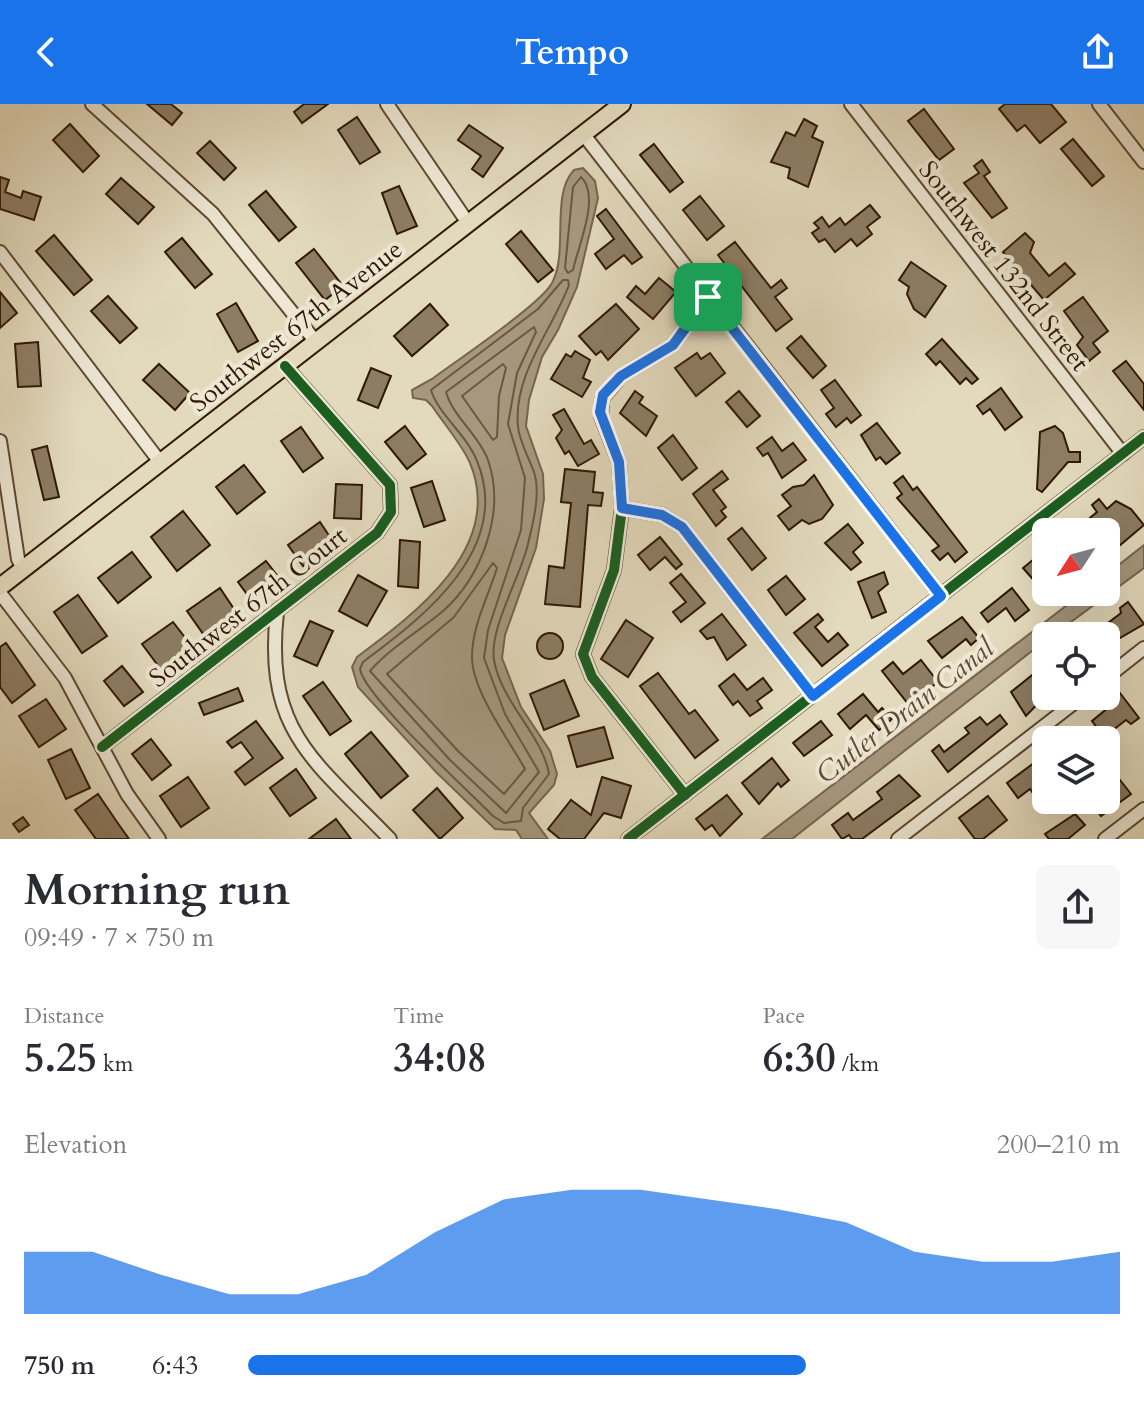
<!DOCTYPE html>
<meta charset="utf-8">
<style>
body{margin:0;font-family:Cardo,serif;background:#f7f7f7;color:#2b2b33;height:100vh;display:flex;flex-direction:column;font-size:30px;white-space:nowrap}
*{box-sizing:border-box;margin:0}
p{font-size:26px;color:#7c7c81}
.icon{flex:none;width:44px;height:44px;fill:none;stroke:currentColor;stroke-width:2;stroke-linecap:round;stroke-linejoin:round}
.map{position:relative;height:735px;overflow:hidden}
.panel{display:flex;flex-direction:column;background:#fff;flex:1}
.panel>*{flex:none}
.needle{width:52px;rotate:234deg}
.tools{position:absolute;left:1032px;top:414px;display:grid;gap:16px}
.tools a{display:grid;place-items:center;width:88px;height:88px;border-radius:12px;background:#fff;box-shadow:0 8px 32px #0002;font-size:40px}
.pin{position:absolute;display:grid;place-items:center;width:68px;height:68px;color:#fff;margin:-34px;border-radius:16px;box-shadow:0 4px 12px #0006}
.round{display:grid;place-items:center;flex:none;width:84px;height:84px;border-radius:12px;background:#f7f7f7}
.summary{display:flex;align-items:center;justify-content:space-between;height:136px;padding:0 24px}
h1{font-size:44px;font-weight:700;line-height:60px}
.figures{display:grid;grid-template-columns:repeat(3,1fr);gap:12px;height:136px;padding:8px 24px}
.figures div{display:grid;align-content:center}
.figures b{font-size:40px;font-weight:700}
.figures small{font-size:22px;font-weight:400}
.figures p{font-size:22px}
.chart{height:224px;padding:16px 24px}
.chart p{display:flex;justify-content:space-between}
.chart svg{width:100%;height:144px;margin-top:8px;fill:#1a73e8;opacity:.7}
ul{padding:0 24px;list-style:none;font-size:26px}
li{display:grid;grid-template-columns:128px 96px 1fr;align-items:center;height:60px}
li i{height:20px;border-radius:10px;background:#1a73e8}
header{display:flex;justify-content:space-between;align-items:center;height:104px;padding:0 24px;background:#1a73e8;color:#fff;font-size:36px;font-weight:700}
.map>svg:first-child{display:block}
.water{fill:#a6987e;stroke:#76654d;stroke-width:2}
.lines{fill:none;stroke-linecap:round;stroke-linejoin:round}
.shore{stroke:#6a5841;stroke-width:2}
.building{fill:#8d7d64;stroke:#2f1904;stroke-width:2}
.minor-casing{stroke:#5c4932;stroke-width:16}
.major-casing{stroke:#2f1904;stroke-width:20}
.minor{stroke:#ede7d4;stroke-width:12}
.major{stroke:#e3dabd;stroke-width:16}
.cycleway-casing{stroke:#ede7d4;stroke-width:15}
.cycleway{stroke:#1b5e20;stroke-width:10}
.route-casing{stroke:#fff;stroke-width:16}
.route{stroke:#1a73e8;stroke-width:10}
.labels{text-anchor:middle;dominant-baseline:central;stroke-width:8;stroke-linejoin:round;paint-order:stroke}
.street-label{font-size:26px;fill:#2f1904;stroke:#ede7d4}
.water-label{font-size:28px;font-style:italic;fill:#5f4c35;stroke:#ede7d4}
</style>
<header><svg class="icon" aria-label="back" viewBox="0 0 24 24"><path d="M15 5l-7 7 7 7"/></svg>Tempo<svg class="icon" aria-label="share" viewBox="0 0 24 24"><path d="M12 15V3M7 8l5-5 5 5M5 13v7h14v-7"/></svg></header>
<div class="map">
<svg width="1144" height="735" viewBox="0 0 1144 735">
<rect width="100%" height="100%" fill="#e3dabd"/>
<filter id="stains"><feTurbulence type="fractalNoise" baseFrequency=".0025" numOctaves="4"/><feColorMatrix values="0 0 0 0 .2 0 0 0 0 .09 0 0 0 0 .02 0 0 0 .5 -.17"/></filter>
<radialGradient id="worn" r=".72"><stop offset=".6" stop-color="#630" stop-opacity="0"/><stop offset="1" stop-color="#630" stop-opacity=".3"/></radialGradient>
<!-- water -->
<g class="water">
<path d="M 583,64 L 595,77 L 598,94 L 577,183 L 558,226 L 542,253 L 529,296 L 526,322 L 543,370 L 544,395 L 536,444 L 505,531 L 502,554 L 521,603 L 550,647 L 557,670 L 554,681 L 529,709 L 548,735 L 522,735 L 516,726 L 495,725 L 436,668 L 358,583 L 352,563 L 357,553 C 415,510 505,443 470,359 C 461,339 444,320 432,302 L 426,296 L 413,294 L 412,286 L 432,275 C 456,257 541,200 552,179 C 569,148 550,91 574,66 Z"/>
<path d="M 1144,441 L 1144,464 L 1052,532 L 1046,532 L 1046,536 L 792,735 L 762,735 L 1084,488 L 1106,488 L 1106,471 Z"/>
</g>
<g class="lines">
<!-- shore -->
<g class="shore">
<path d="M 581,73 C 601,92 578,142 573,166 L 568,169 L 565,164 L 573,83 Z"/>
<path d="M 563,176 L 568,176 L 569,181 C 552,226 513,271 518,322 C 519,337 529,354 534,368 C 541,389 533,419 528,440 C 521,472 489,524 494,556 C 501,598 543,632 549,670 L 523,704 L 521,717 L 504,719 L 493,712 C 468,686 364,592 360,565 L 363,558 C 424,513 513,444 477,357 C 467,331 438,310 431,286 L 538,205 Z"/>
<path d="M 534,223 L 536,228 L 517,269 L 508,320 L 525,374 L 521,426 L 488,526 L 484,554 L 505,610 L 539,668 L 506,709 L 450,656 L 370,567 C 390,544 419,527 442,508 C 482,473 506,408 488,356 C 479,331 453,313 446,288 Z"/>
<path d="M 503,260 L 506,264 L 499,292 L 497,333 L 493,336 L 462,292 Z"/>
<path d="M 493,459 L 497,464 C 488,493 472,522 472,553 C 472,587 509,636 525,665 L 504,690 L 459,648 L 387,570 L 454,513 Z"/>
</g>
</g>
<!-- building -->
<g class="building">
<path d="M 147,0 L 171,0 L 182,9 L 172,21 Z"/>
<path d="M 304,0 L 328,0 L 302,19 L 294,8 Z"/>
<path d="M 1005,0 L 1051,0 L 1066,18 L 1040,39 L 1025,21 L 1017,27 L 999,5 Z"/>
<path d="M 924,5 L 954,45 L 939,56 L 908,17 Z"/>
<path d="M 357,13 L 380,48 L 360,60 L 338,26 Z"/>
<path d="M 804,15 L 817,22 L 812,33 L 823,38 L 808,83 L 788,74 L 790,64 L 771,58 L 786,28 L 795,32 Z"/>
<path d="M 70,20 L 99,52 L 83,68 L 53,36 Z"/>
<path d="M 469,21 L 503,44 L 483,73 L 472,65 L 481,52 L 458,36 Z"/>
<path d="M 1073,35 L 1104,72 L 1092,82 L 1061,45 Z"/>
<path d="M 210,37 L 236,64 L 224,76 L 197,49 Z"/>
<path d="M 654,40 L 683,78 L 670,88 L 640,51 Z"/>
<path d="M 982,56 L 990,68 L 984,72 L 1007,104 L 992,114 L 964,79 L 979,69 L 974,62 Z"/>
<path d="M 0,73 L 9,76 L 5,88 L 21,94 L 23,87 L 41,93 L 34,116 L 0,105 Z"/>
<path d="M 121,74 L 154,103 L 138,120 L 106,90 Z"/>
<path d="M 399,82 L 417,122 L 397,130 L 382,89 Z"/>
<path d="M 266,87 L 296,123 L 279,137 L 249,101 Z"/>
<path d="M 700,92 L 724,122 L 707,136 L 683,106 Z"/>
<path d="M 870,101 L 880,113 L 867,123 L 872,130 L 857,142 L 851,135 L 835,148 L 825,135 L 819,138 L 812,129 L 819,124 L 814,119 L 822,113 L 829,123 L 840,114 L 845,121 Z"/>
<path d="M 606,105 L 642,153 L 632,160 L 624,151 L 606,165 L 595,150 L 614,135 L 597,112 Z"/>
<path d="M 521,127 L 553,166 L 538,178 L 506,140 Z"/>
<path d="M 1025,129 L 1034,138 L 1030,149 L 1049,172 L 1065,159 L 1075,170 L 1044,196 L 1003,148 Z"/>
<path d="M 54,131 L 92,176 L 74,191 L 36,147 Z"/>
<path d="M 182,134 L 212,170 L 195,184 L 165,148 Z"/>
<path d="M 735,138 L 771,184 L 781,176 L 787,184 L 775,193 L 792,215 L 776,227 L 718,151 Z"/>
<path d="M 314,145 L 343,182 L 325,196 L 296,159 Z"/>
<path d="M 911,158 L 946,182 L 925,213 L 914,205 L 907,190 L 909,183 L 899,176 Z"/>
<path d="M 659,174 L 676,188 L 653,215 L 627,193 L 636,182 L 645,190 Z"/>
<path d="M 0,188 L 17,209 L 0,224 Z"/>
<path d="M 108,192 L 137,224 L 120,239 L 91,207 Z"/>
<path d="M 1083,193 L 1108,227 L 1093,239 L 1100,248 L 1089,257 L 1077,241 L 1083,233 L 1064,207 Z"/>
<path d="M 236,199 L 258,237 L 238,248 L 217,210 Z"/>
<path d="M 430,200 L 448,221 L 412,252 L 394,232 Z"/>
<path d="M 616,200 L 639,225 L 608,256 L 601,247 L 596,251 L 579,232 Z"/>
<path d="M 801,232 L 826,262 L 813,274 L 787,244 Z"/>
<path d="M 942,235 L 978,275 L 972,280 L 966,274 L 960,280 L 940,257 L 936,261 L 926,250 Z"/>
<path d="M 38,238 L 41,282 L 18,283 L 15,240 Z"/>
<path d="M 575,247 L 590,256 L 583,274 L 591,278 L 582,293 L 551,275 L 566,250 L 571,253 Z"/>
<path d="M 697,249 L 701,255 L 710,249 L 725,269 L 696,292 L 675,264 Z"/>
<path d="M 1126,257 L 1144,280 L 1144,306 L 1113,267 Z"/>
<path d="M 159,260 L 190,289 L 175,306 L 143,276 Z"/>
<path d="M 371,264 L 391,272 L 378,304 L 358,296 Z"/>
<path d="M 835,276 L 861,311 L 851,319 L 847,314 L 836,323 L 826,310 L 834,304 L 821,286 Z"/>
<path d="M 1001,284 L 1022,313 L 1005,326 L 990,305 L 983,310 L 977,302 Z"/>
<path d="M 635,287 L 643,293 L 639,299 L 657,312 L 646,332 L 620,309 Z"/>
<path d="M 739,287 L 760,312 L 747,323 L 726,298 Z"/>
<path d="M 564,305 L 584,340 L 591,336 L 599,350 L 578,362 L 569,347 L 565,350 L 556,334 L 562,326 L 553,311 Z"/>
<path d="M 877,319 L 900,349 L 886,360 L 880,353 L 876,356 L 861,331 Z"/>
<path d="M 405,322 L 426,350 L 407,365 L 385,338 Z"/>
<path d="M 1055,322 L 1063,329 L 1069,348 L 1080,348 L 1080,358 L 1068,358 L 1042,388 L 1037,385 L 1040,328 Z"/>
<path d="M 301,323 L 323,354 L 303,368 L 281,337 Z"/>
<path d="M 673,331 L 697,364 L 682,376 L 658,344 Z"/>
<path d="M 772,333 L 782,347 L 793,339 L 806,356 L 782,374 L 768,349 L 763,352 L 757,344 Z"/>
<path d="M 47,342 L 59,393 L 44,396 L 32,346 Z"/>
<path d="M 244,361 L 265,388 L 237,410 L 216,383 Z"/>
<path d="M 565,365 L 595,368 L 593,388 L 603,389 L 601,402 L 588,401 L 580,503 L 545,500 L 549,462 L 564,464 L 571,399 L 561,398 Z"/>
<path d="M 722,367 L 728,375 L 713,386 L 726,403 L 721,407 L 726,413 L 716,422 L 693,390 Z"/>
<path d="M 814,371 L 833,401 L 822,415 L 809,420 L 802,416 L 789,426 L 778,412 L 791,402 L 782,391 L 793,383 L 804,381 Z"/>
<path d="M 903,372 L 913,386 L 917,383 L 967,448 L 955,458 L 948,449 L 940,456 L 932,447 L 939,442 L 897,394 L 902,390 L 894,379 Z"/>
<path d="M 432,377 L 445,416 L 424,423 L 411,384 Z"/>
<path d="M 336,380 L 362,381 L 361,415 L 334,414 Z"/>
<path d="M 1099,395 L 1107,405 L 1116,397 L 1131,405 L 1144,421 L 1106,453 L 1106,428 L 1073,428 L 1097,408 L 1092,401 Z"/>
<path d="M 183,407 L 210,441 L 177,467 L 151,433 Z"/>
<path d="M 320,418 L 334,439 L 303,462 L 288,441 Z"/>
<path d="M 848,420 L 863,439 L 853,448 L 861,458 L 851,466 L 825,439 Z"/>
<path d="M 742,424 L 766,454 L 752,466 L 728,435 Z"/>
<path d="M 660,433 L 682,460 L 676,465 L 665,453 L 650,466 L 638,451 Z"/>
<path d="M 400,436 L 420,438 L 418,484 L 398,482 Z"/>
<path d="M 1046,445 L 1046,474 L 1038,481 L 1023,464 Z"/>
<path d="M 132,448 L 151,473 L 118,499 L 98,474 Z"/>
<path d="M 266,457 L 280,475 L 252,497 L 238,478 Z"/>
<path d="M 884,468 L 888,480 L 878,488 L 886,508 L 872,514 L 858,478 Z"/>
<path d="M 681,470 L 705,499 L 681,518 L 673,508 L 686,498 L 670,479 Z"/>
<path d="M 358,471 L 387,487 L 367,522 L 339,507 Z"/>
<path d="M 786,472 L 805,495 L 786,511 L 768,486 Z"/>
<path d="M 220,484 L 238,511 L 206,534 L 187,507 Z"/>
<path d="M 1012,484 L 1029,506 L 1015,517 L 1006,504 L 988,518 L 981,509 Z"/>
<path d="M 78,491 L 107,532 L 82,549 L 54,508 Z"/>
<path d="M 1128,498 L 1144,520 L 1120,534 L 1116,529 L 1108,536 L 1100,525 L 1121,509 L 1120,504 Z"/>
<path d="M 722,510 L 746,541 L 727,556 L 714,533 L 707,535 L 700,527 Z"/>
<path d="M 818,510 L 823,516 L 815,523 L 828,538 L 838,529 L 848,541 L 822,562 L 794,529 Z"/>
<path d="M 962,513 L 979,534 L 971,541 L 966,535 L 942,554 L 928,537 Z"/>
<path d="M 626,516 L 653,534 L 628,573 L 601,555 Z"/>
<path d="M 310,517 L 333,527 L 317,562 L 294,552 Z"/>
<path d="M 173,518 L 194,545 L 162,567 L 142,540 Z"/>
<circle cx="550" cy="542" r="13"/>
<path d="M 6,539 L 35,581 L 12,599 L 0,583 L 0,543 Z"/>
<path d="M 921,556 L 938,578 L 909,601 L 882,567 L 893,558 L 903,570 Z"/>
<path d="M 122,562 L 143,588 L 124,602 L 104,577 Z"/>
<path d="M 1041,564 L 1046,570 L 1046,591 L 1026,612 L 1011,588 Z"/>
<path d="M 658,569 L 689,610 L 695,606 L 718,636 L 695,654 L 640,582 Z"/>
<path d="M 734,570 L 747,586 L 763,574 L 772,586 L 757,597 L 762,604 L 750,612 L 738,597 L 733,601 L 719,582 Z"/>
<path d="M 564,576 L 579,612 L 544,626 L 530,590 Z"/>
<path d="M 323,578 L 351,617 L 330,631 L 303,592 Z"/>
<path d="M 238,584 L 243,597 L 204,611 L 199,599 Z"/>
<path d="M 1120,589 L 1139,614 L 1131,620 L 1126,616 L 1104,633 L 1092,617 L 1114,599 L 1111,595 Z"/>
<path d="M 863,590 L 878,608 L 882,604 L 892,615 L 879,626 L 866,611 L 850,625 L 838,610 Z"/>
<path d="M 46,595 L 66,625 L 39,643 L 19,612 Z"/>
<path d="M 1000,611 L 1007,620 L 948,668 L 932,647 L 939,641 L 944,648 L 969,629 L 965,624 L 980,613 L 987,621 Z"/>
<path d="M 256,617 L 283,654 L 245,681 L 235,668 L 253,654 L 241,638 L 232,644 L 227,638 Z"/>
<path d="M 821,617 L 832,631 L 804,652 L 793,639 Z"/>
<path d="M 604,623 L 613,654 L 577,663 L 568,632 Z"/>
<path d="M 371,628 L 408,672 L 381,694 L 345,650 Z"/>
<path d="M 151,635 L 171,661 L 152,676 L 132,650 Z"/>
<path d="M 71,645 L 90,684 L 66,695 L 48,656 Z"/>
<path d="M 772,654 L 789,676 L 781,683 L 778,679 L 759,700 L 742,679 Z"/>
<path d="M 1034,659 L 1046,675 L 1046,688 L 1037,695 L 1030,685 L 1018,694 L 1007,679 Z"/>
<path d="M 296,665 L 316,694 L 290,712 L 270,684 Z"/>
<path d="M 899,671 L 920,692 L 862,735 L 852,735 L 849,731 L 842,735 L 832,721 L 848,709 L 853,716 L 882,695 L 877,688 Z"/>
<path d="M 188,673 L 209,704 L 181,723 L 160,692 Z"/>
<path d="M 602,673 L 631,682 L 621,714 L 604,709 L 584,735 L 560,735 L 548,725 L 571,696 L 591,711 Z"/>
<path d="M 1120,676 L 1131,690 L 1101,712 L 1093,701 L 1098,696 L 1106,696 L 1106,683 Z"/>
<path d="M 437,684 L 463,714 L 440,735 L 413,706 Z"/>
<path d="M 98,690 L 117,718 L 129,735 L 96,735 L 75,706 Z"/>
<path d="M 727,691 L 742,710 L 720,732 L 712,721 L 705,726 L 696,715 Z"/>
<path d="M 988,692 L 1007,716 L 983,735 L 975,735 L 959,714 Z"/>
<path d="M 1075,710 L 1085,721 L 1068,735 L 1049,735 L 1045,730 Z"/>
<path d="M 23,713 L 29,721 L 19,728 L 13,720 Z"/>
<path d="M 336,715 L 351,735 L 309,735 Z"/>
</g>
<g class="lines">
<defs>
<g id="minor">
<path d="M 92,0 L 213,110 L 316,238"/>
<path d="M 387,0 L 468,119"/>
<path d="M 851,0 L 1123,350"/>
<path d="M 1099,0 L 1144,58"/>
<path d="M 584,31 L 941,492"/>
<path d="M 0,148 L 160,358"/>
<path d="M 0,337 L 18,455 L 23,465"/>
<path d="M 622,404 L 662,411 L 682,423 L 813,592"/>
<path d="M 0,489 L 65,574 L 127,690 L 159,735"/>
<path d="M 277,508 C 264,628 314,656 390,735"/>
<path d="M 1106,574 L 1144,544"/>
<path d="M 102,643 L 377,429 L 391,408 L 390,381 L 285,262"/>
<path d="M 685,691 L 592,573 L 583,550 L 614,466 L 622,404 L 619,358 L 601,312 L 602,295 L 621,272 L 673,241 L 708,193"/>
<path d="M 628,735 L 1144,333"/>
<path d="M 898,735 L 1083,592"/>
<path d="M 1105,735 L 1144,705"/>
</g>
<path id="major" d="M 0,483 L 622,0"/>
</defs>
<!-- minor casing -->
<use href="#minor" class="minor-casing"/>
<!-- major casing -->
<use href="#major" class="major-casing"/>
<!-- minor -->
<use href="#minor" class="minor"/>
<!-- major -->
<use href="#major" class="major"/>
<defs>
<g id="cycleway">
<path d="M 102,643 L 377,429 L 391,408 L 390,381 L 285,262"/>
<path d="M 685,691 L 592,573 L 583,550 L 614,466 L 622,404 L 619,358 L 601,312 L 602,295 L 621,272 L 673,241 L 708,193"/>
<path d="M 628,735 L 1144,333"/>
</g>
</defs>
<!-- cycleway casing -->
<use href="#cycleway" class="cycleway-casing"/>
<!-- cycleway -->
<use href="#cycleway" class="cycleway"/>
</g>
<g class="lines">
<defs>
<path id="route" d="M 708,193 L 941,492 L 813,592 L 682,423 L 662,411 L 622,404 L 619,358 L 600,308 L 603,291 L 621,272 L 673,241 Z"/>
</defs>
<!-- route casing -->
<use href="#route" class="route-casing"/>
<!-- route -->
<use href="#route" class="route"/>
</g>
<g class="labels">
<!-- street labels -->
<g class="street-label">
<text transform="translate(1004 162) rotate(52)">Southwest 132nd Street</text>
<text transform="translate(296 222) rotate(-38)">Southwest 67th Avenue</text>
<text transform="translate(248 503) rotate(-38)">Southwest 67th Court</text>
</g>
<!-- water labels -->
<g class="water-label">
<text transform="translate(905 607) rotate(-38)">Cutler Drain Canal</text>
</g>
</g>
<rect width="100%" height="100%" filter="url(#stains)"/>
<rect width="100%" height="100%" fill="url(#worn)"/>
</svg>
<div class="tools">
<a><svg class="needle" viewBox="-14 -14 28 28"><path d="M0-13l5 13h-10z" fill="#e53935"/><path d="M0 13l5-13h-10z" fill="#7c7c81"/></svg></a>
<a><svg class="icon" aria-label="locate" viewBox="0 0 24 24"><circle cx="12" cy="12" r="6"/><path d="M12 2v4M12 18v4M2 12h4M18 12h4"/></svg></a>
<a><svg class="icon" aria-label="layers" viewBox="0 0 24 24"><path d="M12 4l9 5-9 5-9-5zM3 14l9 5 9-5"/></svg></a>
</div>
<div class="pin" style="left:708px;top:193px;background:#1e9e55"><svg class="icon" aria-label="arrive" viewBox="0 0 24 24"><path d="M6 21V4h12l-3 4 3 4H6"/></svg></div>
</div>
<section class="panel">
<div class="summary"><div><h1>Morning run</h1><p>09:49 · 7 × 750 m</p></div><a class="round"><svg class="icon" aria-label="share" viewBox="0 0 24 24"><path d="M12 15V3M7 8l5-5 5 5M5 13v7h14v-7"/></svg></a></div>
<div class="figures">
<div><p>Distance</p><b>5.25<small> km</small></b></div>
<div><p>Time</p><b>34:08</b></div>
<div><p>Pace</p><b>6:30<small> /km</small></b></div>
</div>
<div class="chart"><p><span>Elevation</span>200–210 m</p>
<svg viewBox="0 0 160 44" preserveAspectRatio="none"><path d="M0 44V25L10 25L20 32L30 38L40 38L50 32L60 19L70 9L80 6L90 6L100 9L110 12L120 16L130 25L140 28L150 28L160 25V44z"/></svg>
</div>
<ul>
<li><b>750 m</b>6:43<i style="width:64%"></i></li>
</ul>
</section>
